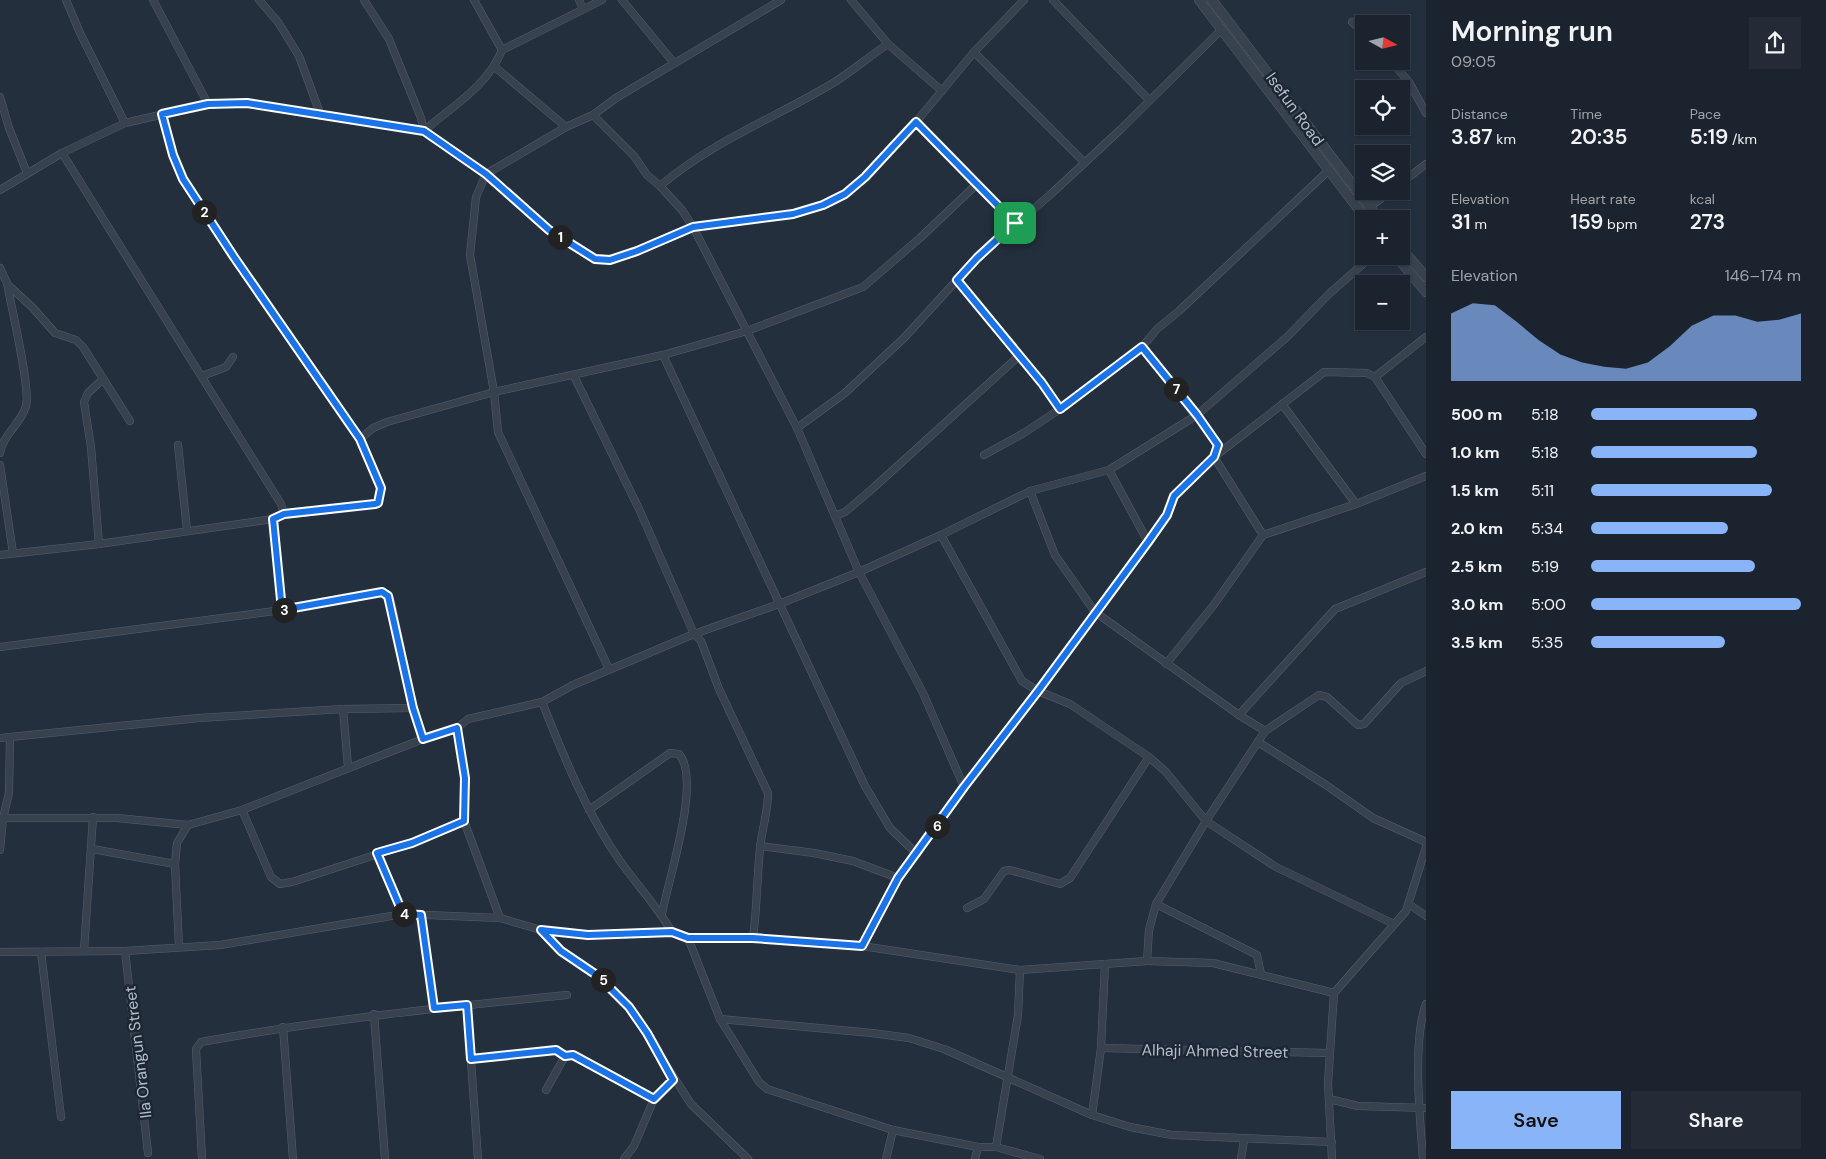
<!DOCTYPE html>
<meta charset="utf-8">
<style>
body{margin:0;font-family:"DM Sans",sans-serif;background:#242b36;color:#f1f3f6;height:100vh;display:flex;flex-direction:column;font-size:19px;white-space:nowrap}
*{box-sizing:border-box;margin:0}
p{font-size:16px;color:#a0a4aa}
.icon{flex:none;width:28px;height:28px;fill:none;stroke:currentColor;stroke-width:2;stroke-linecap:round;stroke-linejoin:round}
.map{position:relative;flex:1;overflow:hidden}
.panel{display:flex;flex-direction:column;background:#1b232e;width:400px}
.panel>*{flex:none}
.needle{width:32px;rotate:98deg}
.tools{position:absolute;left:1355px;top:15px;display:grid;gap:10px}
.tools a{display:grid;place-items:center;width:55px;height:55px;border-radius:0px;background:#1b232e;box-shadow:0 1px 4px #0004,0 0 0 1px #39404a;font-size:25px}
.pin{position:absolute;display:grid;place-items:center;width:42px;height:42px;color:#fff;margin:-21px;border-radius:10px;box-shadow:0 2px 8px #0006}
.km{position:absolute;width:25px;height:25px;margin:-12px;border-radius:50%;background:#222;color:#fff;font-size:14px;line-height:25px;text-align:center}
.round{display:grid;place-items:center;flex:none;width:52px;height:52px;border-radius:0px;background:#242b36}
.head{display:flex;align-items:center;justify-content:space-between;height:85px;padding:0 25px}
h1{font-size:28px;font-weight:600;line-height:38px}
.figures{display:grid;grid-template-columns:repeat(3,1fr);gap:8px;height:85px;padding:5px 25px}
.figures div{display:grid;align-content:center}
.figures b{font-size:21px;font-weight:600}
.figures small{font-size:14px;font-weight:400}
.figures p{font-size:14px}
.chart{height:140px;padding:10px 25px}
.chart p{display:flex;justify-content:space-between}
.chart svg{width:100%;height:90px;margin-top:5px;fill:#8ab4f8;opacity:.7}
.cta{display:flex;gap:10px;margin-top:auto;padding:10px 25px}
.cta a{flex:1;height:58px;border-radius:0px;background:#8ab4f8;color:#111;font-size:20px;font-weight:600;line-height:58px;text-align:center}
.cta a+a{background:#242b36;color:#f1f3f6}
ul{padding:0 25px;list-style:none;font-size:16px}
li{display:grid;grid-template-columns:80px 60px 1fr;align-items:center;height:38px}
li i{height:12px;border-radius:6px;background:#8ab4f8}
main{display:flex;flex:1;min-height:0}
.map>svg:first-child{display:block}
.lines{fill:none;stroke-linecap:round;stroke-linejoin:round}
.minor-casing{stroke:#565f6c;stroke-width:8}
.tertiary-casing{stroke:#565f6c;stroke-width:10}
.minor{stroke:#38414e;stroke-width:7}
.tertiary{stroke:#38414e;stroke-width:9}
.route-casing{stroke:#fff;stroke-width:10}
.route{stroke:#1a73e8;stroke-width:6}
.labels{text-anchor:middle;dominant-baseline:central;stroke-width:5;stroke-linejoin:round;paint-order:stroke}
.street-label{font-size:16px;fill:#b4bcc9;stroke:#1d2633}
</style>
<main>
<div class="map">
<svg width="1426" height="1159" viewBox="0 0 1426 1159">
<rect width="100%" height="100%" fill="#242f3e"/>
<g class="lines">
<defs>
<g id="minor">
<path d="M 66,0 L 80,33 L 125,123"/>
<path d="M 153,0 L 208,104"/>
<path d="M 259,0 L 278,22 L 299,56 L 321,116"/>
<path d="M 364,0 L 389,39 L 421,118 L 424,131 C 451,107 488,86 502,50 L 602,0"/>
<path d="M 474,0 L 502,50"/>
<path d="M 579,0 L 583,9"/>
<path d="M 622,0 L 674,63"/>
<path d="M 851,0 L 888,44 L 942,91"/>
<path d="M 1053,0 L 1149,100"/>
<path d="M 1352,22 L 1364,34"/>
<path d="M 974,52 L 1084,162"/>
<path d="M 1391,61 L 1409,82 L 1426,113"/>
<path d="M 495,67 L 566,127"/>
<path d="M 0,97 L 9,128 L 27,173"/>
<path d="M 163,114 L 173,155 L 183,179 L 234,257 L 360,439 L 381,488 L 378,503 L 375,504 L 284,515"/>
<path d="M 593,115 L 634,156 L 647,175 L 660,186 L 682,210 L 693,227 L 797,428 L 859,572 L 923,693 L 964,787"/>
<path d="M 916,122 L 1015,223"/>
<path d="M 1401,183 L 1426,164"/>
<path d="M 660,186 C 710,143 772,119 828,86 C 849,74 868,57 888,44"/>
<path d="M 0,190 L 62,153 L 125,123 L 208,104 L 247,103 L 424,131 L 486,174 L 549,230 L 595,259 L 610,260 L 637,251 L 693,227 L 793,214 L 823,205 L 845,194 L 865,177 L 916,122 L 974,52 L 1024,0"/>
<path d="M 1370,207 L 1391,191"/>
<path d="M 0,268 L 7,283 C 11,306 31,389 26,406 C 21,424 3,434 0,453"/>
<path d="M 957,280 L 1042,383 L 1060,409"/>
<path d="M 7,284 L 33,308 L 55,333 L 76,340 L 83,347 L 130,421"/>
<path d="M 1142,347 L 1197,415 L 1217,445 L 1214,457 L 1263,535"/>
<path d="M 663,355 L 865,786 L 890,828 L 917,854"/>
<path d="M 202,376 L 226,367 L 233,357"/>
<path d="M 574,376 L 639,509 L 694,634 L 701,641 L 719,689 L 768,793 C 768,812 762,829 760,848 C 757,878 757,908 753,938"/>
<path d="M 1375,377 L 1426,337"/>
<path d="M 1282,404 L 1356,504"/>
<path d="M 797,428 L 845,393 L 904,338 L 977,258 L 1051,194 L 1120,130 L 1222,29"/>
<path d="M 360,439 L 373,428 L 387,422 L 494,392 L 663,355 L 747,331 L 863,287 L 920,238 L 977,184"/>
<path d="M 178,445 L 187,530"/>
<path d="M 984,455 L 1024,433 L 1069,403 L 1142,347 L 1157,329 L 1179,311 L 1328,171"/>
<path d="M 0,465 L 13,553"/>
<path d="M 1109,470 L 1148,542"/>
<path d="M 1030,491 L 1055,555 L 1095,612 L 1239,715 L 1265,731"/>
<path d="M 835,516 L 845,512 L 871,490 L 1019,356"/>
<path d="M 273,519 L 282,610"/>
<path d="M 941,535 L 1022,681 L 1038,691 L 1070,704 L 1149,757 L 1166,772 L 1206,821 L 1156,904 L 1149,930 L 1147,961 L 1213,963 L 1334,993"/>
<path d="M 99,544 L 91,447 L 84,402 L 88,393 L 103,379"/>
<path d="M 0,555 L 99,544 L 273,519 L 284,515 L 281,504 L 62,153"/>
<path d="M 0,647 L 282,610 L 382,592 L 389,596 L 392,606 L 413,708 L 423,739"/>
<path d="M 1166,664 L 1213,606 L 1263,535 L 1356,504 L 1426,476"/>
<path d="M 609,669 L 498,432 L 494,392 L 470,255 L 476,197 L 486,174 L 566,127 L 593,115 L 616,98 L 781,0"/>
<path d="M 542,702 C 564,757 586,812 620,861 C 637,885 657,906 672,932"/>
<path d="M 343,709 L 348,767"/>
<path d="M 1239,715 L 1335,609 L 1426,572"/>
<path d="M 457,728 L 465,778 L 464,821 L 500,918"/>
<path d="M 0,738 L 199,718 L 343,709 L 413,708"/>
<path d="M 1258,742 L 1326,785 L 1373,818 L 1426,842"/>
<path d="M 242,810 L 271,877 L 280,884 L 292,882 L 412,843 L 464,821"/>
<path d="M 589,810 L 670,753 L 679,754 C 702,780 668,880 662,914"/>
<path d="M 3,818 L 117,818 L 188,825 L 242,810 L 423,739 L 457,728 L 468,719 L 542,702 L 573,685 L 694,634 L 779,604 L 859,572 L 941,535 L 1030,491 L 1109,470 L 1197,415 L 1287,337 L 1330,293 L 1372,256"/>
<path d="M 760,846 L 814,853 L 853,861 L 898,878"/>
<path d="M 92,849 L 175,864"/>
<path d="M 0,850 L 3,818 L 9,793 L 10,737"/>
<path d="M 377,853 L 403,914"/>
<path d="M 1156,904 L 1257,955 L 1261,974"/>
<path d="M 1410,905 L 1426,916"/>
<path d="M 967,908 L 984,899 L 1004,871 L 1010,870 L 1060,884 L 1070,878 L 1149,757"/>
<path d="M 421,915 L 434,1008"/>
<path d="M 1394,924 L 1276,867 L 1206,821 L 1265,731 L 1319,695 L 1327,697 L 1358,725 L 1364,724 L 1401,683 L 1426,671"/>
<path d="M 541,930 L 561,951 L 598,976 L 629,1007 L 691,1104 L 748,1159"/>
<path d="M 688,938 L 720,1019 L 759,1082 L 767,1089 L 893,1130 L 978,1147 L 996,1147 L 1040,1159"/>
<path d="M 862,946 L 898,878 L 964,787 L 1038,691 L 1148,542 L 1167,515 L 1174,496 L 1214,457 L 1324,372 L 1367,373 L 1375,377 L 1426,454"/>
<path d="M 179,947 L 175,864 L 177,843 L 188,825"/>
<path d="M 84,950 L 93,817"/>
<path d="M 125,951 L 148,1153"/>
<path d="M 0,952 L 125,951 L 220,945 L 403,914 L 500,918 L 541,930 L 588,935 L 672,932 L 688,938 L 753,938 L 862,946 L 1020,970"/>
<path d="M 41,952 L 61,1117"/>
<path d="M 467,1005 L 478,1159"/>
<path d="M 374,1014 L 385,1159"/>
<path d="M 720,1019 L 872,1033 L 909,1038 L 944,1049 L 1092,1115 L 1130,1127 L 1172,1135 L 1332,1142"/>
<path d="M 283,1027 L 293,1159"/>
<path d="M 1101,1048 L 1329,1053"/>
<path d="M 471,1059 L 556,1050 L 565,1056"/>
<path d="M 546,1090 L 565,1056 L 571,1054 L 654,1099"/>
<path d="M 1329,1099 L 1358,1106 L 1426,1108"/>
<path d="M 1092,1115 L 1101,1048 L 1105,964"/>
<path d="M 996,1147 L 1018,1015 L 1020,970 L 1147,961"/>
<path d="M 202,1159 L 196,1049 L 201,1042 C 322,1020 444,1007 567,995"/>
<path d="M 624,1159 L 634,1146 L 654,1099 L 673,1080"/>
<path d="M 886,1159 L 893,1130"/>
<path d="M 975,1159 L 978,1147"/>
<path d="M 1241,1159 L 1244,1140"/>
<path d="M 1332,1159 L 1328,1083 L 1334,993 L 1406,911 L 1426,847"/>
<path d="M 1423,1159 C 1420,1118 1412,1042 1426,1004"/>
</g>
<g id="tertiary">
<path d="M 1199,0 L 1366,219"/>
<path d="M 1212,0 L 1379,219"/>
<path d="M 1401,248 L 1426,277"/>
<path d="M 1396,256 L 1426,292"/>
</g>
</defs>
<!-- minor casing -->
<use href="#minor" class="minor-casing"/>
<!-- tertiary casing -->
<use href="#tertiary" class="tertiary-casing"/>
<!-- minor -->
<use href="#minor" class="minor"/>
<!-- tertiary -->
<use href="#tertiary" class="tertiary"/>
</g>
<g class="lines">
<defs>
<path id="route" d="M 247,103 L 424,131 L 486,174 L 549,230 L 595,259 L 610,260 L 637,251 L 693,227 L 793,214 L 823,205 L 845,194 L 865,177 L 916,122 L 1015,223 L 977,258 L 957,280 L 1042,383 L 1060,409 L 1142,347 L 1197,415 L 1218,445 L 1214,457 L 1174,496 L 1167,515 L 1148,542 L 1038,691 L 964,787 L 898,878 L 862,946 L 753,938 L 688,938 L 672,932 L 588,935 L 541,930 L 561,951 L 598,976 L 629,1007 L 647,1033 L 673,1080 L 654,1099 L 573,1055 L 565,1056 L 556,1050 L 471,1059 L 467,1005 L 434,1008 L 421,915 L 403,914 L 377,853 L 412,843 L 464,821 L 465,778 L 457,728 L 423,739 L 413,708 L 388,596 L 382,592 L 282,610 L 273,519 L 284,514 L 375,504 L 378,503 L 381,488 L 360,439 L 234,257 L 183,179 L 173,155 L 162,114 L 208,104 Z"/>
</defs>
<!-- route casing -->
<use href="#route" class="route-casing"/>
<!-- route -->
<use href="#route" class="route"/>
</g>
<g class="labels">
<!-- street labels -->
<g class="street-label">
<text transform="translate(1295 109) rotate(54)">Isefun Road</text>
<text transform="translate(1215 1051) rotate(1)">Alhaji Ahmed Street</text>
<text transform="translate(138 1052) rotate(-97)">Ila Orangun Street</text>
</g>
</g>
</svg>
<div class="tools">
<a><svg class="needle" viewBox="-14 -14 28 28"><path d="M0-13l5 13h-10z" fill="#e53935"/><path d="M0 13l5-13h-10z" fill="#a0a4aa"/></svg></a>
<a><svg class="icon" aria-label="locate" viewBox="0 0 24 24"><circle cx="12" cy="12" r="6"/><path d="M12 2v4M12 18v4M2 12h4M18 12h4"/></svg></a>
<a><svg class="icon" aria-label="layers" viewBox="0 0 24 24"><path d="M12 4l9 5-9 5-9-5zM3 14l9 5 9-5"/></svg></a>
<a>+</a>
<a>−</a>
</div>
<div class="pin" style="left:1015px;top:223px;background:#1e9e55"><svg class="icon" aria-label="arrive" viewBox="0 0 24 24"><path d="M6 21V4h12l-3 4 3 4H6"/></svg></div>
<b class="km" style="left:560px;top:237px">1</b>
<b class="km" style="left:204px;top:212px">2</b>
<b class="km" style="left:284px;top:610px">3</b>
<b class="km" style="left:404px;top:914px">4</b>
<b class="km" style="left:603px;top:980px">5</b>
<b class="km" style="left:937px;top:826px">6</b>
<b class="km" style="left:1176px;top:389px">7</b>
</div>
<section class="panel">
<div class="head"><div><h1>Morning run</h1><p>09:05</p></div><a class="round"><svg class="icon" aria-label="share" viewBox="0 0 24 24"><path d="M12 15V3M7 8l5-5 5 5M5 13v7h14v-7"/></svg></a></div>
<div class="figures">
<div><p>Distance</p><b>3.87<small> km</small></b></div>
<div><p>Time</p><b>20:35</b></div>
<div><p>Pace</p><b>5:19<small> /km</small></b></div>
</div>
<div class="figures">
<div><p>Elevation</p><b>31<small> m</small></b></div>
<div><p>Heart rate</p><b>159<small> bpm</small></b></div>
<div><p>kcal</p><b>273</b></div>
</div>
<div class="chart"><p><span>Elevation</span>146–174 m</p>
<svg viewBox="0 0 160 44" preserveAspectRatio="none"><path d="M0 44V11L10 6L20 7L30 15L40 24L50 31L60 35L70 37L80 38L90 35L100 27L110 17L120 12L130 12L140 15L150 14L160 11V44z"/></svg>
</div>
<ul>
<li><b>500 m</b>5:18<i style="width:79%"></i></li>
<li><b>1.0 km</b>5:18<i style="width:79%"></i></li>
<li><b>1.5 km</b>5:11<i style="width:86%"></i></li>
<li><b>2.0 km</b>5:34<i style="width:65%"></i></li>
<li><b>2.5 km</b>5:19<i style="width:78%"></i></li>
<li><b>3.0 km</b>5:00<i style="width:100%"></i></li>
<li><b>3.5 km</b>5:35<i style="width:64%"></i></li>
</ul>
<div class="cta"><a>Save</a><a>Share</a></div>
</section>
</main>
